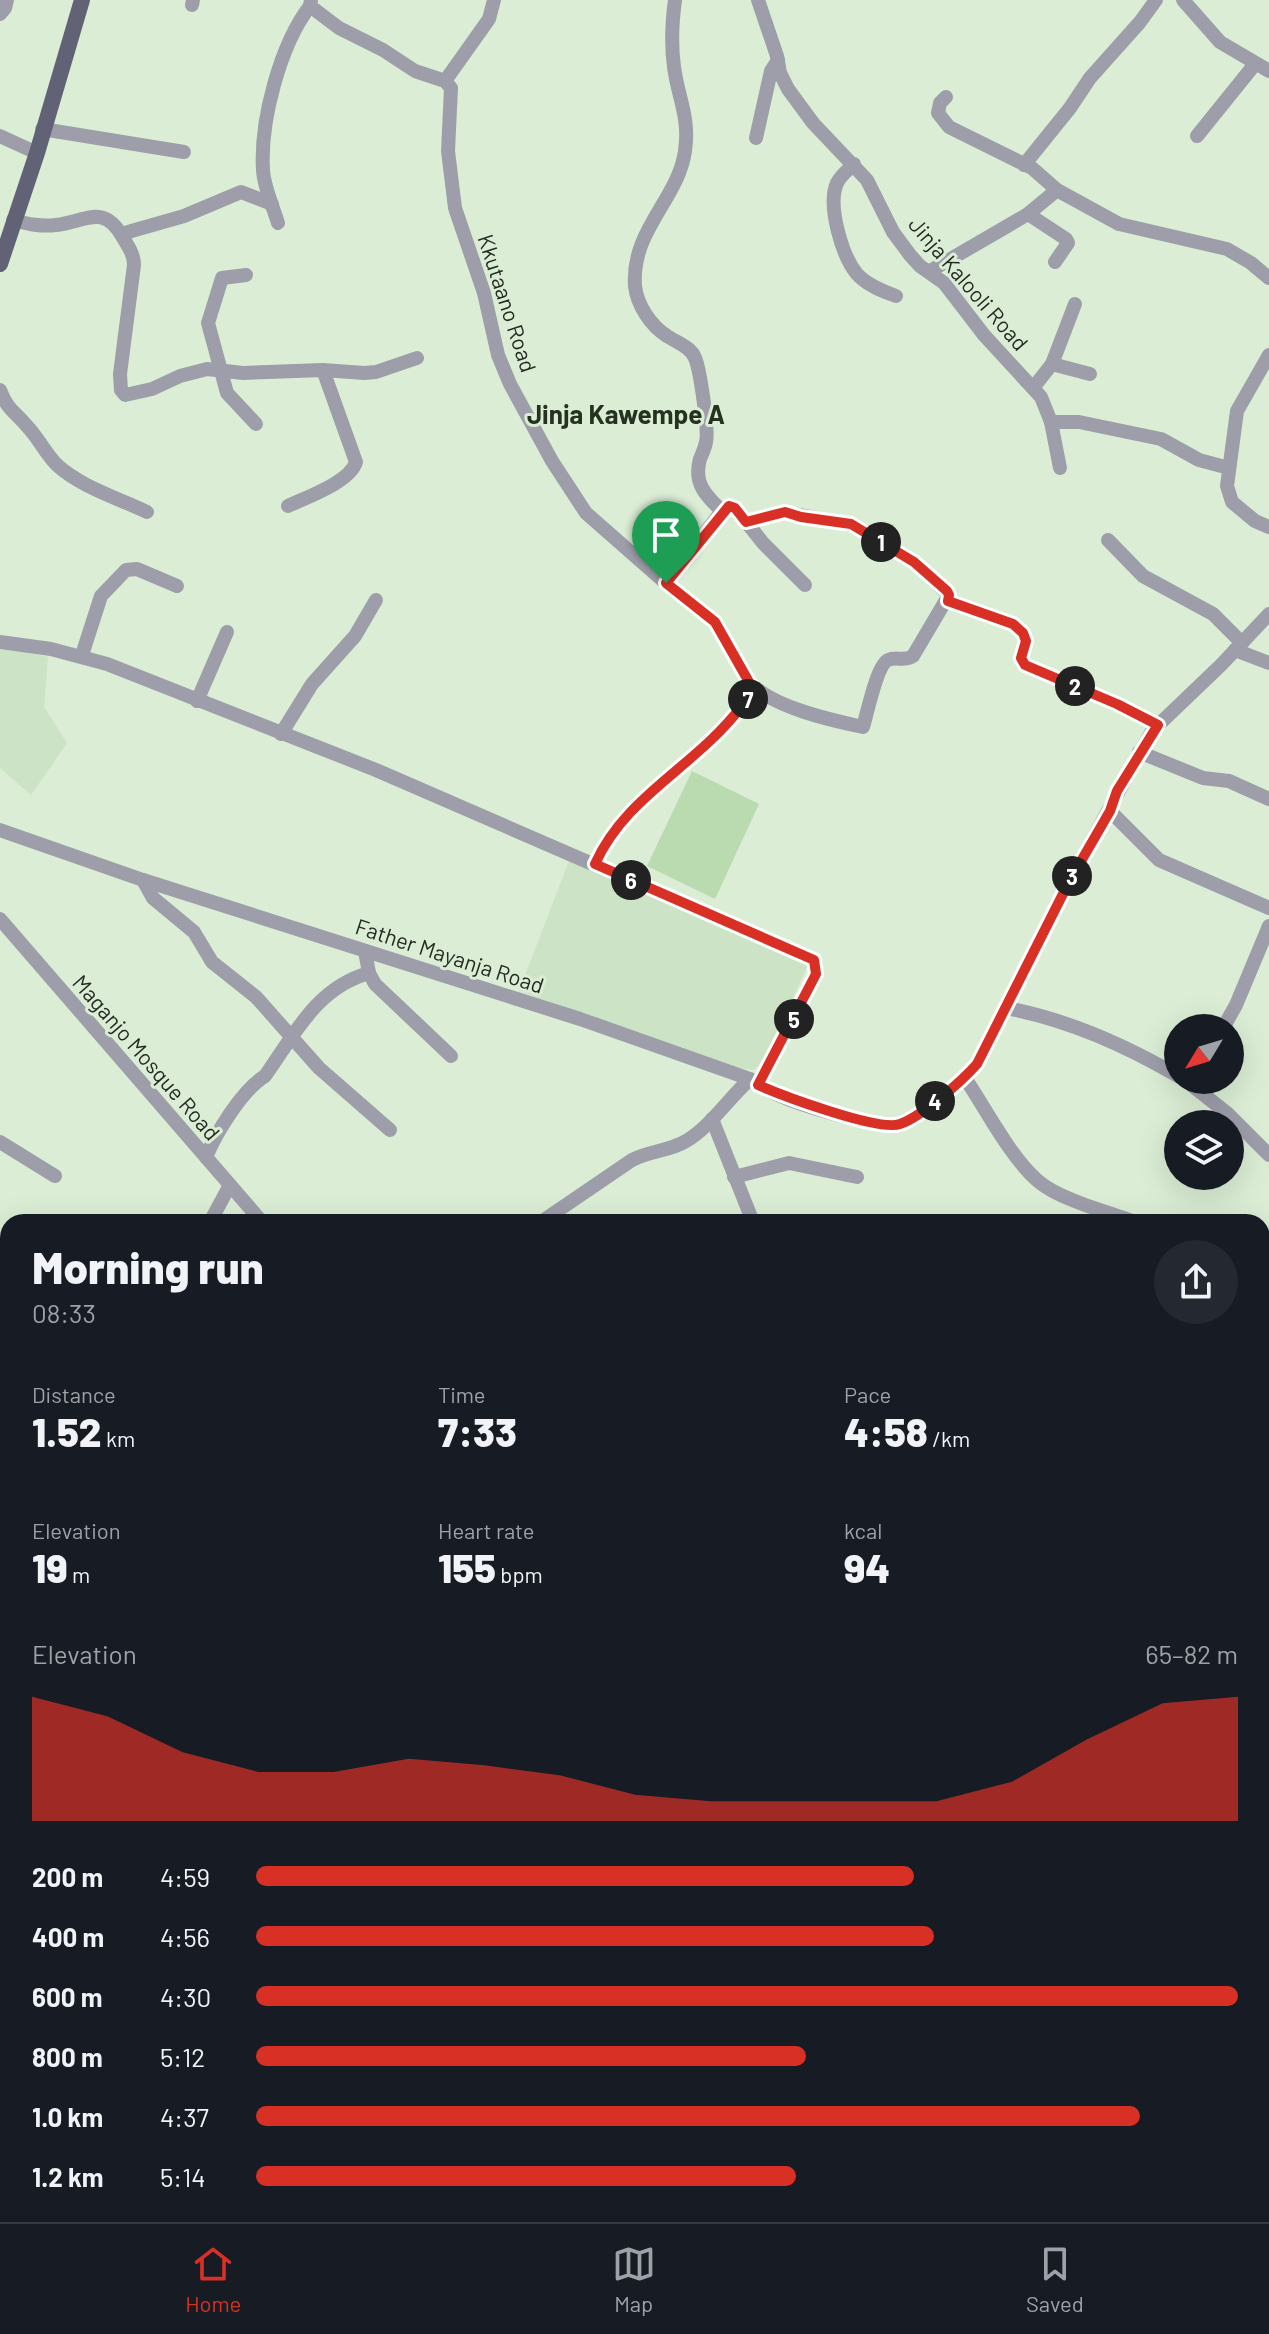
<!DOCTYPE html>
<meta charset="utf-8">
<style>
body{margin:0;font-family:Barlow,sans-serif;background:#242831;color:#f1f3f6;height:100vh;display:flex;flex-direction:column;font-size:30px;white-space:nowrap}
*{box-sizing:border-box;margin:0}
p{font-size:26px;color:#9ea1a6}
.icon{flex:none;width:44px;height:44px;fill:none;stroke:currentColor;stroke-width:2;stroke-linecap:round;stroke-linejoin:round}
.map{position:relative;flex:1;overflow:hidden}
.sheet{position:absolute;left:0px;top:1214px;width:1270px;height:1008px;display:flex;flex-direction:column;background:#171b24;border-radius:24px 24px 0 0;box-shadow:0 8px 32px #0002}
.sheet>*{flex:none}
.needle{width:52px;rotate:232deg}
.fabs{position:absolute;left:1164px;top:1014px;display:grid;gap:16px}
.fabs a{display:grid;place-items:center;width:80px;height:80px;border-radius:50%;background:#171b24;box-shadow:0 8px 32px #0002;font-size:40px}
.pin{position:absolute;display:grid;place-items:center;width:68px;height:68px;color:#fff;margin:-82px -34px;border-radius:50% 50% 50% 0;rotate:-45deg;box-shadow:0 0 8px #0007}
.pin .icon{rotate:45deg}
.km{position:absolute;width:40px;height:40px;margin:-20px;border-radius:50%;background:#222;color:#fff;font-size:22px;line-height:40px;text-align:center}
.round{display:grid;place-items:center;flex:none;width:84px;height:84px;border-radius:42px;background:#242831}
.overview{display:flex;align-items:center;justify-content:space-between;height:136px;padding:0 32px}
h1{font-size:44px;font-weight:800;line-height:60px}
.figures{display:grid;grid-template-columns:repeat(3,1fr);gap:12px;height:136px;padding:8px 32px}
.figures div{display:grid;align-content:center}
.figures b{font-size:40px;font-weight:800}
.figures small{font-size:22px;font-weight:400}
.figures p{font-size:22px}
.chart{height:224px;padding:16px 32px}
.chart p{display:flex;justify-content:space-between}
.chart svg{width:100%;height:144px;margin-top:8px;fill:#d93025;opacity:.7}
ul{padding:0 32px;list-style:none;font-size:26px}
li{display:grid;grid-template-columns:128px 96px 1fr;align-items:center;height:60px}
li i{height:20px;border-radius:10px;background:#d93025}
.tabs{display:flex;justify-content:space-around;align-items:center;height:112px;border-top:2px solid #363941;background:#171b24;font-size:22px;color:#9ea1a6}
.tabs a{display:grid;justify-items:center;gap:4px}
.tabs .current{color:#d93025}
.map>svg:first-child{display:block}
.built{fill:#cce3c5}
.green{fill:#badbb0}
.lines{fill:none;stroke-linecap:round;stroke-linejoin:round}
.minor{stroke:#9e9eaa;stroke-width:14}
.major{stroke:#626276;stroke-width:16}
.route-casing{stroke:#fff;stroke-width:16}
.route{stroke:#d93025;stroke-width:10}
.labels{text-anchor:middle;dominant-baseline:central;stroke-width:6;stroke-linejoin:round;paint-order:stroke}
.street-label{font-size:22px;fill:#242b22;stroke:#dbedd5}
.quarter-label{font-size:26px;font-weight:bold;fill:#24321f;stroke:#dbedd5}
</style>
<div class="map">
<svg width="1269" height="2222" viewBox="0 0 1269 2222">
<rect width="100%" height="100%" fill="#dbedd5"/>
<!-- built -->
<g class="built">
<path d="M 0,646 L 48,657 L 44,707 L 67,743 L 31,795 L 0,768 Z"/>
<path d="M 569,861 L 810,960 L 765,1060 L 753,1070 L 731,1067 L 519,991 Z"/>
</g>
<!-- green -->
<path class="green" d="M 692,771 L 759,804 L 715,899 L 647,866 Z"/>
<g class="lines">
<!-- minor -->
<g class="minor">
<path d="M 311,0 L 310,6 L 339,28 L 383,50 L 415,71 L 445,81 L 451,88 L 448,151 L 455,208 L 484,293 L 498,355 L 510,384 L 552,461 L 586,513 L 676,592 L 715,622 L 749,682 C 772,707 830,720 863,727 C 867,714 877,665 888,660 C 897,656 904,662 913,656 L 949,595 L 914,562 L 856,526 L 785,512 L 746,522"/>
<path d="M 758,0 L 777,56 L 780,73 L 788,89 L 813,123 L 867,180 L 893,232 L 910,255 L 920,266 L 944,283 L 984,335 L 1041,397 L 1051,422 L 1079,422 L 1161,439 L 1199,460 L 1229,468"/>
<path d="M 1183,0 L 1220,42 L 1269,71"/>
<path d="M 192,5 L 193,0"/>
<path d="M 0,14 L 5,8 L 7,0"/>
<path d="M 445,81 L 489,19 L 494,0"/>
<path d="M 946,97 L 940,103 L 938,113 L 949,127 L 1032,168 L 1057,190 L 1119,224 L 1227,249 L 1251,263 L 1269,278"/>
<path d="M 42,129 L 184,152"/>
<path d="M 0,136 L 37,153"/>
<path d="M 1197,136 L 1255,64"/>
<path d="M 756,138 L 771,71 L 778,60"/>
<path d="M 854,164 C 848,170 841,175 837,183 C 827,205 842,256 857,274 C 867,285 882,291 896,296"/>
<path d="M 1024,165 L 1070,108 L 1090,78 L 1140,22 L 1156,0"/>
<path d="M 1028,214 L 1066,239 L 1068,243 L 1055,262"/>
<path d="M 13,220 C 28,224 41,227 56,225 C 85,222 103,203 122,236 C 128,246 134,254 134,265 L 120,374 L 121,390 L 125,395 L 152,389 L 180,376 L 207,369 L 243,373 L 323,370 L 364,373 L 376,372 L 417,358"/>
<path d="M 278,223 C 273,206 264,188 263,170 C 260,121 280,45 310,6"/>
<path d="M 121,234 L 184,216 L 241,192 L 272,204"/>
<path d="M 930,271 L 1028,214 L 1057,190"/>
<path d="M 246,275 L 222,278 L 208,323 L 227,393 L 256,424"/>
<path d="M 1269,355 L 1237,411 L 1227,486 L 1232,502 L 1255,521 L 1269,527"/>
<path d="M 1052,364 L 1075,304"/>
<path d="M 1033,388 L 1052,364 L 1090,374"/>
<path d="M 0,390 C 7,409 14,411 26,425 C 38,437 45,453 57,465 C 81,487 118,498 147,512"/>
<path d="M 1051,422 L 1060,468"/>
<path d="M 288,506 C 307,497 350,482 356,462 L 323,370"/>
<path d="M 722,511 L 729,506 L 735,508 L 763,543 L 805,585"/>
<path d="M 1108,540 L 1143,576 L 1213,614 L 1242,643"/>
<path d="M 666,583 L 722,511 C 706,496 693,483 700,459 C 702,454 705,448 706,442 C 709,431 700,369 695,358 C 691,347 676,342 667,336 C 651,326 637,305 635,286 C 631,230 678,200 685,151 C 690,117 678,98 674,67 C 671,45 672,22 675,0"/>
<path d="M 948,601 L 1013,624 L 1023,633 L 1026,641 L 1021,658 L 1025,665 L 1117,704 L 1158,725"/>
<path d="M 0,642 L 51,649 L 107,664 L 376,770 L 814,960 L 816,974 L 758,1085"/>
<path d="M 1235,650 L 1269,663"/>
<path d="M 82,655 L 101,596 L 126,570 L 137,569 L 177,586"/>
<path d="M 197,701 L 227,632"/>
<path d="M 281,734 L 312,684 L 355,636 L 376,600"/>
<path d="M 1139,752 L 1203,778 L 1229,781 L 1269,799"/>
<path d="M 1110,811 L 1159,860 L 1269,908"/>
<path d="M 0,830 L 143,880 L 580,1019 L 750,1079 C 779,1102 854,1121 892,1126 C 918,1121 960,1084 977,1064 L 1069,882 L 1152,731 L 1221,665 L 1269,614"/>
<path d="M 595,864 C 621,808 672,779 714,737 C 729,723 742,706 756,690"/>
<path d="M 143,880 L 153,898 L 194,932 L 212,962 L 256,997 L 319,1068 L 390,1130"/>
<path d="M 0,919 L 262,1222"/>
<path d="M 365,951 L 369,973 L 375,984 L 451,1056"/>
<path d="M 1006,1008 C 1066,1019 1125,1045 1178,1076"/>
<path d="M 1223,1028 L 1236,1005 L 1269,926"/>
<path d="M 965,1078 C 986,1109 1010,1157 1038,1181 C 1058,1199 1110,1213 1136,1222"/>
<path d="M 1185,1080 L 1227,1113 L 1269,1155"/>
<path d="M 712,1119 L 753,1222"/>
<path d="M 0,1142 L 55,1176"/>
<path d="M 206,1157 C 216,1133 242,1090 265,1076 C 295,1034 316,988 369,973"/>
<path d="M 734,1177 L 789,1163 L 857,1177"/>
<path d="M 210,1222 L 230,1185"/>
<path d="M 541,1222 L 632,1160 C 649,1151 670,1151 686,1141 C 710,1127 729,1098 750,1079"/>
<path d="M 1262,1270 L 1269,1276"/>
<path d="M 0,1325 L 8,1325"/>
<path d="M 0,1410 L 8,1411"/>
<path d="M 1262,1562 L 1269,1562"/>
<path d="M 1262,1658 L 1269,1662"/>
<path d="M 0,1661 L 8,1651"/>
<path d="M 0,1780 L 8,1790"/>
<path d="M 1262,2054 L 1269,2047"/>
<path d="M 0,2080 L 8,2086"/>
<path d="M 0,2140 L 8,2129"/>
<path d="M 0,2192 L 4,2199 L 0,2206"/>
<path d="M 428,2214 L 434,2222"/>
<path d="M 1104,2214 L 1111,2222"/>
<path d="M 84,2222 L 87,2214"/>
<path d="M 206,2222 L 207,2214"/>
<path d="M 1143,2222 L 1148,2214"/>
</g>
<!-- major -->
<path class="major" d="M 0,264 L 37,153 L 82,0"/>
</g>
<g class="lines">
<defs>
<path id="route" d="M 729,506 L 735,508 L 746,522 L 785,512 L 801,517 L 851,524 L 914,562 L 947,591 L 949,595 L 948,601 L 1013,624 L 1023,633 L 1026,641 L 1021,658 L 1025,665 L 1117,704 L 1158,725 L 1117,791 L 1110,811 L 1069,882 L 977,1064 C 962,1081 921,1117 900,1124 C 879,1132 781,1095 758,1085 L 816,974 L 814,960 L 595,864 C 621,807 671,779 714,737 C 729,723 742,706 756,690 L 749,682 L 715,622 L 666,583 Z"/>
</defs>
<!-- route casing -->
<use href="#route" class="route-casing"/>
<!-- route -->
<use href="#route" class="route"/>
</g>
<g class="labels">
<!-- street labels -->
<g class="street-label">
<text transform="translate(969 283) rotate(49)">Jinja Kalooli Road</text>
<text transform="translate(508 303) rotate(72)">Kkutaano Road</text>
<text transform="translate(450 955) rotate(18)">Father Mayanja Road</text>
<text transform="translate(147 1057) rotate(49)">Maganjo Mosque Road</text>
</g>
<!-- quarter labels -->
<g class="quarter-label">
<text x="626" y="413">Jinja Kawempe A</text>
</g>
</g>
</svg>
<div class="fabs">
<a><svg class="needle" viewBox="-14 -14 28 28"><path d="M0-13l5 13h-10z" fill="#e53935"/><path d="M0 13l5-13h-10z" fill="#9ea1a6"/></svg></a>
<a><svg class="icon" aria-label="layers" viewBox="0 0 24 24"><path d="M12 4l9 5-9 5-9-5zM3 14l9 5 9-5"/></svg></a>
</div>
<div class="pin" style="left:666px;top:583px;background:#1e9e55"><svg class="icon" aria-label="arrive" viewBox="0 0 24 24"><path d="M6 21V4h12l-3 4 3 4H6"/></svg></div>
<b class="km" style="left:881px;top:542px">1</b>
<b class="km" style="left:1075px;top:686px">2</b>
<b class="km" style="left:1072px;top:876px">3</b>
<b class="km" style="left:935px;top:1101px">4</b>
<b class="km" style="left:794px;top:1019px">5</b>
<b class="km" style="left:631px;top:880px">6</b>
<b class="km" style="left:748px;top:699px">7</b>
<section class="sheet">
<div class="overview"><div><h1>Morning run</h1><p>08:33</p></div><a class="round"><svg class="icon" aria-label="share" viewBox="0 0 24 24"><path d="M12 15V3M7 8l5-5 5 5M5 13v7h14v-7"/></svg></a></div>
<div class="figures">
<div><p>Distance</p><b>1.52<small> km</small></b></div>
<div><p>Time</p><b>7:33</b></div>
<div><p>Pace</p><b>4:58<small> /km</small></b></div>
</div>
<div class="figures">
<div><p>Elevation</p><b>19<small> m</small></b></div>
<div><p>Heart rate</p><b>155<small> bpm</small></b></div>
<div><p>kcal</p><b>94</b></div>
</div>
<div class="chart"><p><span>Elevation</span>65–82 m</p>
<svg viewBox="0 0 160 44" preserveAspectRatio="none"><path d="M0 44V6L10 12L20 23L30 29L40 29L50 25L60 27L70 30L80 36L90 38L100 38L110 38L120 38L130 32L140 19L150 8L160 6V44z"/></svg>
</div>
<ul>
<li><b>200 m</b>4:59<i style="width:67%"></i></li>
<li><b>400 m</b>4:56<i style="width:69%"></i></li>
<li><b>600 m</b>4:30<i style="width:100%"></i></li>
<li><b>800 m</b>5:12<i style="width:56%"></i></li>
<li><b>1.0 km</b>4:37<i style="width:90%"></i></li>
<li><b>1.2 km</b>5:14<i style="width:55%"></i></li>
</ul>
</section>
</div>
<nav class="tabs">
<a class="current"><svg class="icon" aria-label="home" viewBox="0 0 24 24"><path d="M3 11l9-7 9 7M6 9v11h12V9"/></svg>Home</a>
<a><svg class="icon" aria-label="map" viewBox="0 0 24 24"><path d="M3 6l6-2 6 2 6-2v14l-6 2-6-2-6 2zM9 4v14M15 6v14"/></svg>Map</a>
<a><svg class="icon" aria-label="saved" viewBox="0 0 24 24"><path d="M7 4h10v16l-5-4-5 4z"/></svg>Saved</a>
</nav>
